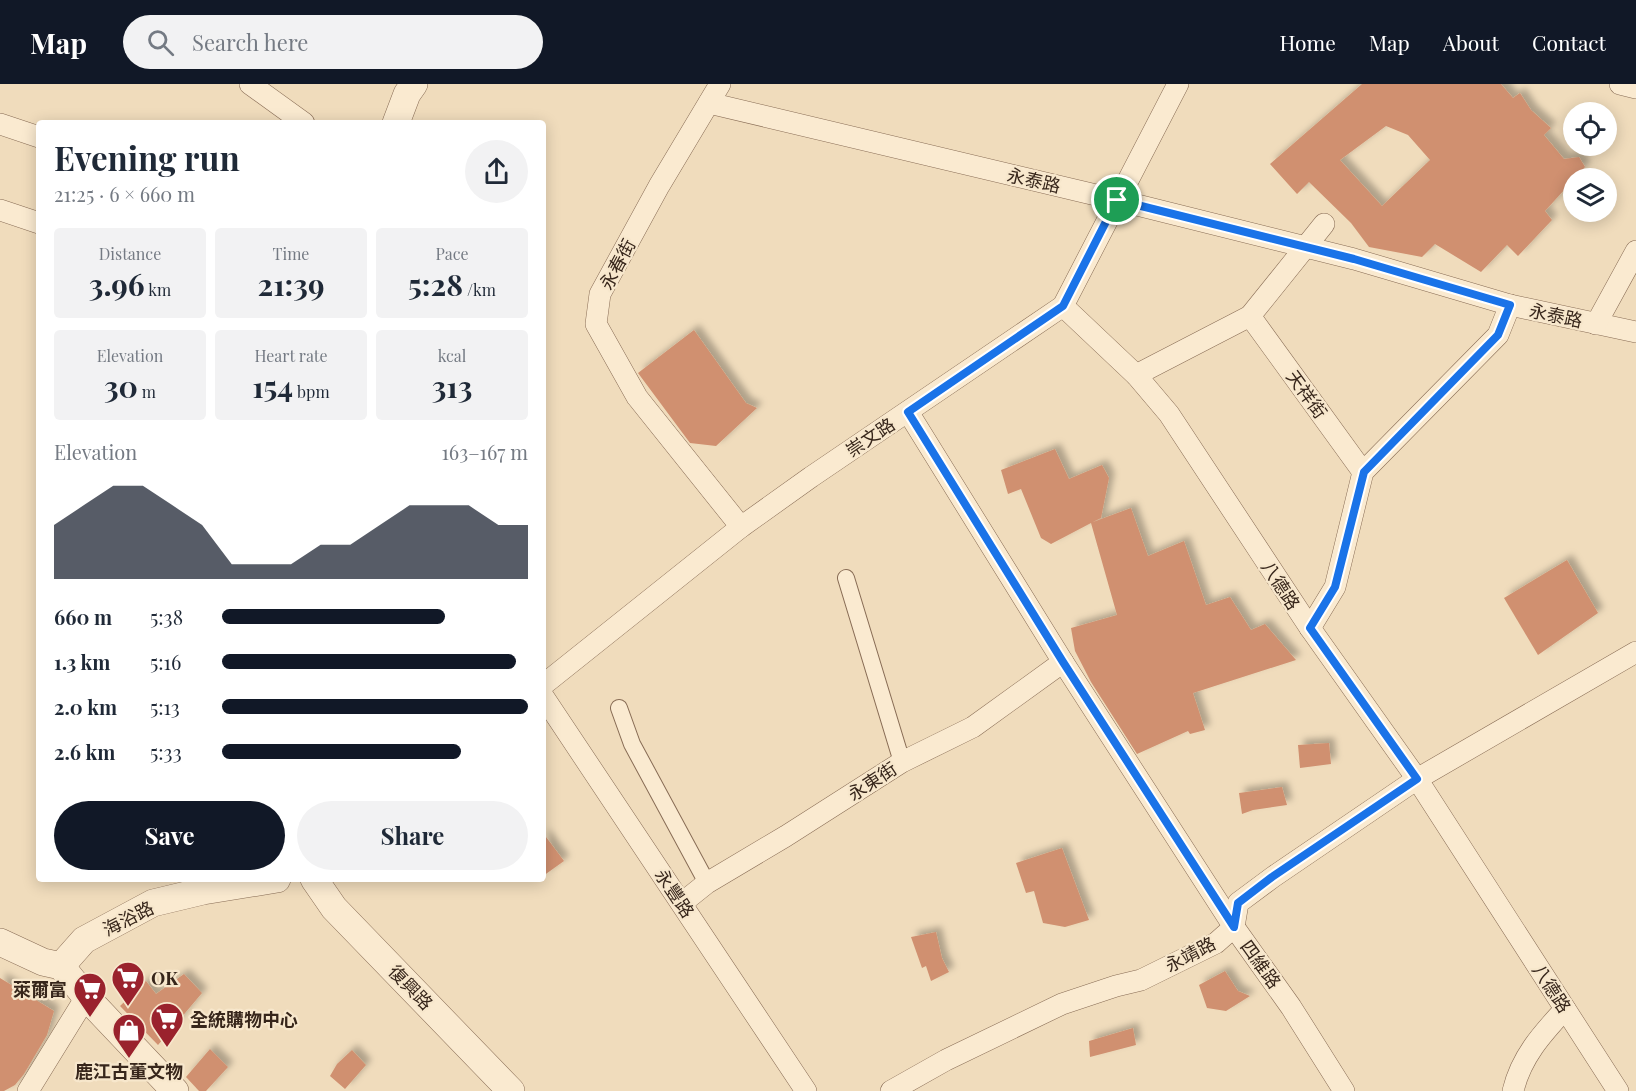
<!DOCTYPE html>
<meta charset="utf-8">
<style>
body{margin:0;font-family:"Playfair Display","Noto Sans TC",serif;background:#f2f2f3;color:#1f2937;height:100vh;display:flex;flex-direction:column;font-size:22px;white-space:nowrap}
*{box-sizing:border-box;margin:0}
p{font-size:20px;color:#747a83}
.icon{flex:none;width:33px;height:33px;fill:none;stroke:currentColor;stroke-width:2;stroke-linecap:round;stroke-linejoin:round}
.map{position:relative;flex:1;overflow:hidden}
.drawer{position:absolute;left:36px;top:36px;width:510px;height:762px;display:flex;flex-direction:column;background:#fff;border-radius:6px;box-shadow:0 3px 15px #0003}
.drawer>*{flex:none}
.tools{position:absolute;left:1563px;top:18px;display:grid;gap:12px}
.tools a{display:grid;place-items:center;width:54px;height:54px;border-radius:50%;background:#fff;box-shadow:0 3px 15px #0003;font-size:30px}
.pin{position:absolute;display:grid;place-items:center;width:51px;height:51px;color:#fff;margin:-26px;border:3px solid #fff;border-radius:50%;box-shadow:0 2px 6px #0007}
.round{display:grid;place-items:center;flex:none;width:63px;height:63px;border-radius:32px;background:#f2f2f3}
.head{display:flex;align-items:center;justify-content:space-between;height:102px;padding:0 18px}
h1{font-size:33px;font-weight:700;line-height:45px}
.metrics{display:grid;grid-template-columns:repeat(3,1fr);gap:9px;height:102px;padding:6px 18px}
.metrics div{display:grid;align-content:center;border-radius:6px;background:#f2f2f3;text-align:center}
.metrics b{font-size:30px;font-weight:700}
.metrics small{font-size:16px;font-weight:400}
.metrics p{font-size:16px}
.chart{height:168px;padding:12px 18px}
.chart p{display:flex;justify-content:space-between}
.chart svg{width:100%;height:108px;margin-top:6px;fill:#111827;opacity:.7}
.button{display:flex;gap:12px;margin-top:auto;padding:12px 18px}
.button a{flex:1;height:69px;border-radius:36px;background:#111827;color:#fff;font-size:24px;font-weight:700;line-height:69px;text-align:center}
.button a+a{background:#f2f2f3;color:#1f2937}
ul{padding:0 18px;list-style:none;font-size:20px}
li{display:grid;grid-template-columns:96px 72px 1fr;align-items:center;height:45px}
li i{height:15px;border-radius:8px;background:#111827}
header{display:flex;align-items:center;gap:36px;box-sizing:border-box;height:84px;padding:0 30px;background:#111827;color:#fff}
header strong{font-size:28px}
nav{display:flex;gap:33px;margin-inline-start:auto;font-size:21px}
.search{width:420px;height:54px;background:#f2f2f3;display:flex;align-items:center;gap:15px;box-sizing:border-box;padding:0 21px;border-radius:33px;color:#747a83;font-size:22px}
.map>svg:first-child{display:block}
.building{fill:#d09070;fill-rule:evenodd;filter:url(#shadow)}
.lines{fill:none;stroke-linecap:round;stroke-linejoin:round}
.pedestrian-casing{stroke:#886c55;stroke-width:18}
.minor-casing{stroke:#886c55;stroke-width:22}
.tertiary-casing{stroke:#886c55;stroke-width:28}
.pedestrian{stroke:#faead0;stroke-width:16}
.minor{stroke:#faead0;stroke-width:21}
.tertiary{stroke:#faead0;stroke-width:27}
.route-casing{stroke:#fff;stroke-width:12}
.route{stroke:#1a73e8;stroke-width:8}
.labels{text-anchor:middle;dominant-baseline:central;stroke-width:4.5;stroke-linejoin:round;paint-order:stroke}
.street-label{font-size:18px;fill:#37261b;stroke:#f7e7cc}
.poi-label{font-size:18px;font-weight:bold;fill:#37261b;stroke:#f7e7cc;text-anchor:start}
</style>
<header>
<strong>Map</strong>
<div class="search"><svg class="icon" aria-label="search" viewBox="0 0 24 24"><circle cx="10" cy="10" r="6"/><path d="M15 15l6 6"/></svg>Search here</div>
<nav><a>Home</a><a>Map</a><a>About</a><a>Contact</a></nav>
</header>
<div class="map">
<svg width="1636" height="1007" viewBox="0 0 1636 1007">
<defs>
<filter id="shadow"><feDropShadow dx="5.5" dy="-5.5" stdDeviation="3" flood-color="#0004"/></filter>
</defs>
<rect width="100%" height="100%" fill="#f0dcbc"/>
<!-- building -->
<g class="building">
<path d="M 1362,0 L 1501,0 L 1513,14 L 1520,9 L 1531,26 L 1551,44 L 1544,51 L 1564,75 L 1579,73 L 1585,83 L 1545,127 L 1552,136 L 1518,172 L 1507,161 L 1481,188 L 1435,160 L 1422,173 L 1369,163 L 1351,139 L 1309,98 L 1297,110 L 1270,80 ZM 1386,42 L 1408,51 L 1430,76 L 1382,122 L 1340,76 Z"/>
<path d="M 694,246 L 746,319 L 757,324 L 716,362 L 690,359 L 638,289 Z"/>
<path d="M 1055,365 L 1069,395 L 1102,381 L 1109,394 L 1101,434 L 1093,438 L 1131,424 L 1148,472 L 1184,457 L 1206,521 L 1230,513 L 1251,546 L 1265,540 L 1296,576 L 1193,609 L 1205,646 L 1190,650 L 1188,647 L 1137,670 L 1091,598 L 1075,567 L 1071,544 L 1117,531 L 1091,439 L 1051,460 L 1041,454 L 1021,405 L 1008,410 L 1001,386 Z"/>
<path d="M 1567,476 L 1598,529 L 1538,571 L 1504,514 Z"/>
<path d="M 1329,659 L 1331,680 L 1300,684 L 1298,661 Z"/>
<path d="M 1282,703 L 1287,721 L 1253,726 L 1242,730 L 1239,709 Z"/>
<path d="M 543,749 L 564,777 L 543,792 Z"/>
<path d="M 1062,764 L 1089,836 L 1065,843 L 1043,839 L 1034,807 L 1026,809 L 1016,779 Z"/>
<path d="M 936,848 L 942,874 L 949,888 L 931,897 L 926,882 L 922,884 L 911,853 Z"/>
<path d="M 1225,887 L 1238,907 L 1250,912 L 1226,927 L 1207,924 L 1199,901 Z"/>
<path d="M 184,890 L 202,909 L 158,961 L 120,922 L 146,897 L 156,910 Z"/>
<path d="M 0,894 L 54,927 L 47,951 L 24,990 L 15,1001 L 4,1007 L 0,1007 Z"/>
<path d="M 1133,944 L 1136,961 L 1090,973 L 1089,957 Z"/>
<path d="M 210,965 L 228,983 L 206,1007 L 199,1007 L 186,993 Z"/>
<path d="M 352,966 L 366,981 L 345,1005 L 330,992 L 337,980 Z"/>
</g>
<g class="lines">
<defs>
<g id="pedestrian">
<path d="M 846,494 L 902,678"/>
<path d="M 619,624 L 632,660 L 707,799"/>
</g>
<g id="minor">
<path d="M 250,0 L 304,39"/>
<path d="M 720,0 L 659,102 L 600,210 L 596,240 L 637,313 L 741,443"/>
<path d="M 1620,0 L 1636,4"/>
<path d="M 709,19 L 1117,116 L 1354,175 L 1510,221 L 1636,248"/>
<path d="M 0,40 L 39,53"/>
<path d="M 0,126 L 39,139"/>
<path d="M 1063,222 L 1136,291 L 1169,330 L 1310,544 L 1417,695 L 1618,1007"/>
<path d="M 1250,232 L 1363,388"/>
<path d="M 1596,240 L 1636,167"/>
<path d="M 1136,291 L 1250,232 L 1324,140"/>
<path d="M 908,328 L 1063,578 L 1234,843 L 1291,923 L 1344,1007"/>
<path d="M 1310,544 L 1335,503 L 1363,388 L 1498,251 L 1510,221"/>
<path d="M 543,601 L 741,443 L 811,393 L 1063,222 L 1178,0"/>
<path d="M 543,612 L 806,1007"/>
<path d="M 682,819 L 707,799 L 786,752 L 902,678 L 973,643 L 1063,578"/>
<path d="M 28,1007 L 86,913"/>
<path d="M 891,1007 L 946,976 L 1062,920 L 1116,902 L 1141,896 L 1216,859 L 1234,843 L 1238,819 L 1273,793 L 1417,695 L 1636,568"/>
<path d="M 1513,1007 C 1521,973 1542,950 1565,925"/>
</g>
<g id="tertiary">
<path d="M 396,39 L 407,10 L 414,0"/>
<path d="M 314,795 L 334,824 L 511,1007"/>
<path d="M 0,858 L 43,878 L 61,882 L 86,913 L 175,1007"/>
<path d="M 61,882 L 84,856 L 153,819 L 203,807 L 277,795"/>
</g>
</defs>
<!-- pedestrian casing -->
<use href="#pedestrian" class="pedestrian-casing"/>
<!-- minor casing -->
<use href="#minor" class="minor-casing"/>
<!-- tertiary casing -->
<use href="#tertiary" class="tertiary-casing"/>
<!-- pedestrian -->
<use href="#pedestrian" class="pedestrian"/>
<!-- minor -->
<use href="#minor" class="minor"/>
<!-- tertiary -->
<use href="#tertiary" class="tertiary"/>
</g>
<g class="lines">
<defs>
<path id="route" d="M 1117,116 L 1354,175 L 1510,221 L 1498,251 L 1364,388 L 1335,503 L 1310,544 L 1417,695 L 1272,793 L 1238,819 L 1234,843 L 1063,578 L 908,328 L 1063,222 Z"/>
</defs>
<!-- route casing -->
<use href="#route" class="route-casing"/>
<!-- route -->
<use href="#route" class="route"/>
</g>
<!-- icons -->
<defs>
<symbol id="supermarket-pin" viewBox="-11 -11 22 30"><path d="M0 17L-7.5 6A9.5 9.5 0 1 1 7.5 6Z" fill="#9a222d" stroke="#f7e7cc"/><path d="M-6-5.5h2.5l.6 2H6L4.5 2H-2.5L-4.4-4H-6ZM-1.5 3.2a1.3 1.3 0 1 0 .1 0ZM3 3.2a1.3 1.3 0 1 0 .1 0Z" fill="#fff"/></symbol>
<symbol id="shop-pin" viewBox="-11 -11 22 30"><path d="M0 17L-7.5 6A9.5 9.5 0 1 1 7.5 6Z" fill="#9a222d" stroke="#f7e7cc"/><path d="M-5-2.5h2.3a2.7 3.5 0 0 1 5.4 0H5L5.5 6h-11ZM-1.5-2.5h3a1.5 2.3 0 0 0-3 0Z" fill="#fff"/></symbol>
</defs>
<g fill-rule="evenodd">
<use href="#supermarket-pin" x="109" y="875" width="38" height="52"/>
<use href="#supermarket-pin" x="71" y="886" width="38" height="52"/>
<use href="#supermarket-pin" x="148" y="916" width="38" height="52"/>
<use href="#shop-pin" x="110" y="927" width="38" height="52"/>
</g>
<g class="labels">
<!-- street labels -->
<g class="street-label">
<text transform="translate(1034 96) rotate(13)">永泰路</text>
<text transform="translate(617 180) rotate(-62)">永春街</text>
<text transform="translate(1556 231) rotate(12)">永泰路</text>
<text transform="translate(1307 310) rotate(54)">天祥街</text>
<text transform="translate(870 353) rotate(-34)">崇文路</text>
<text transform="translate(1281 501) rotate(57)">八德路</text>
<text transform="translate(872 697) rotate(-33)">永東街</text>
<text transform="translate(675 809) rotate(56)">永豐路</text>
<text transform="translate(128 834) rotate(-27)">海浴路</text>
<text transform="translate(1190 870) rotate(-28)">永靖路</text>
<text transform="translate(1261 880) rotate(54)">四維路</text>
<text transform="translate(411 903) rotate(46)">復興路</text>
<text transform="translate(1552 904) rotate(57)">八德路</text>
</g>
<!-- poi labels -->
<g class="poi-label">
<text x="151" y="894">OK</text>
<text x="67" y="905" text-anchor="end">萊爾富</text>
<text x="190" y="935">全統購物中心</text>
<text x="129" y="987" text-anchor="middle">鹿江古董文物</text>
</g>
</g>
</svg>
<div class="tools">
<a><svg class="icon" aria-label="locate" viewBox="0 0 24 24"><circle cx="12" cy="12" r="6"/><path d="M12 2v4M12 18v4M2 12h4M18 12h4"/></svg></a>
<a><svg class="icon" aria-label="layers" viewBox="0 0 24 24"><path d="M12 4l9 5-9 5-9-5zM3 14l9 5 9-5"/></svg></a>
</div>
<div class="pin" style="left:1117px;top:116px;background:#1e9e55"><svg class="icon" aria-label="arrive" viewBox="0 0 24 24"><path d="M6 21V4h12l-3 4 3 4H6"/></svg></div>
<section class="drawer">
<div class="head"><div><h1>Evening run</h1><p>21:25 · 6 × 660 m</p></div><a class="round"><svg class="icon" aria-label="share" viewBox="0 0 24 24"><path d="M12 15V3M7 8l5-5 5 5M5 13v7h14v-7"/></svg></a></div>
<div class="metrics">
<div><p>Distance</p><b>3.96<small> km</small></b></div>
<div><p>Time</p><b>21:39</b></div>
<div><p>Pace</p><b>5:28<small> /km</small></b></div>
</div>
<div class="metrics">
<div><p>Elevation</p><b>30<small> m</small></b></div>
<div><p>Heart rate</p><b>154<small> bpm</small></b></div>
<div><p>kcal</p><b>313</b></div>
</div>
<div class="chart"><p><span>Elevation</span>163–167 m</p>
<svg viewBox="0 0 160 44" preserveAspectRatio="none"><path d="M0 44V22L10 14L20 6L30 6L40 14L50 22L60 38L70 38L80 38L90 30L100 30L110 22L120 14L130 14L140 14L150 22L160 22V44z"/></svg>
</div>
<ul>
<li><b>660 m</b>5:38<i style="width:73%"></i></li>
<li><b>1.3 km</b>5:16<i style="width:96%"></i></li>
<li><b>2.0 km</b>5:13<i style="width:100%"></i></li>
<li><b>2.6 km</b>5:33<i style="width:78%"></i></li>
</ul>
<div class="button"><a>Save</a><a>Share</a></div>
</section>
</div>
